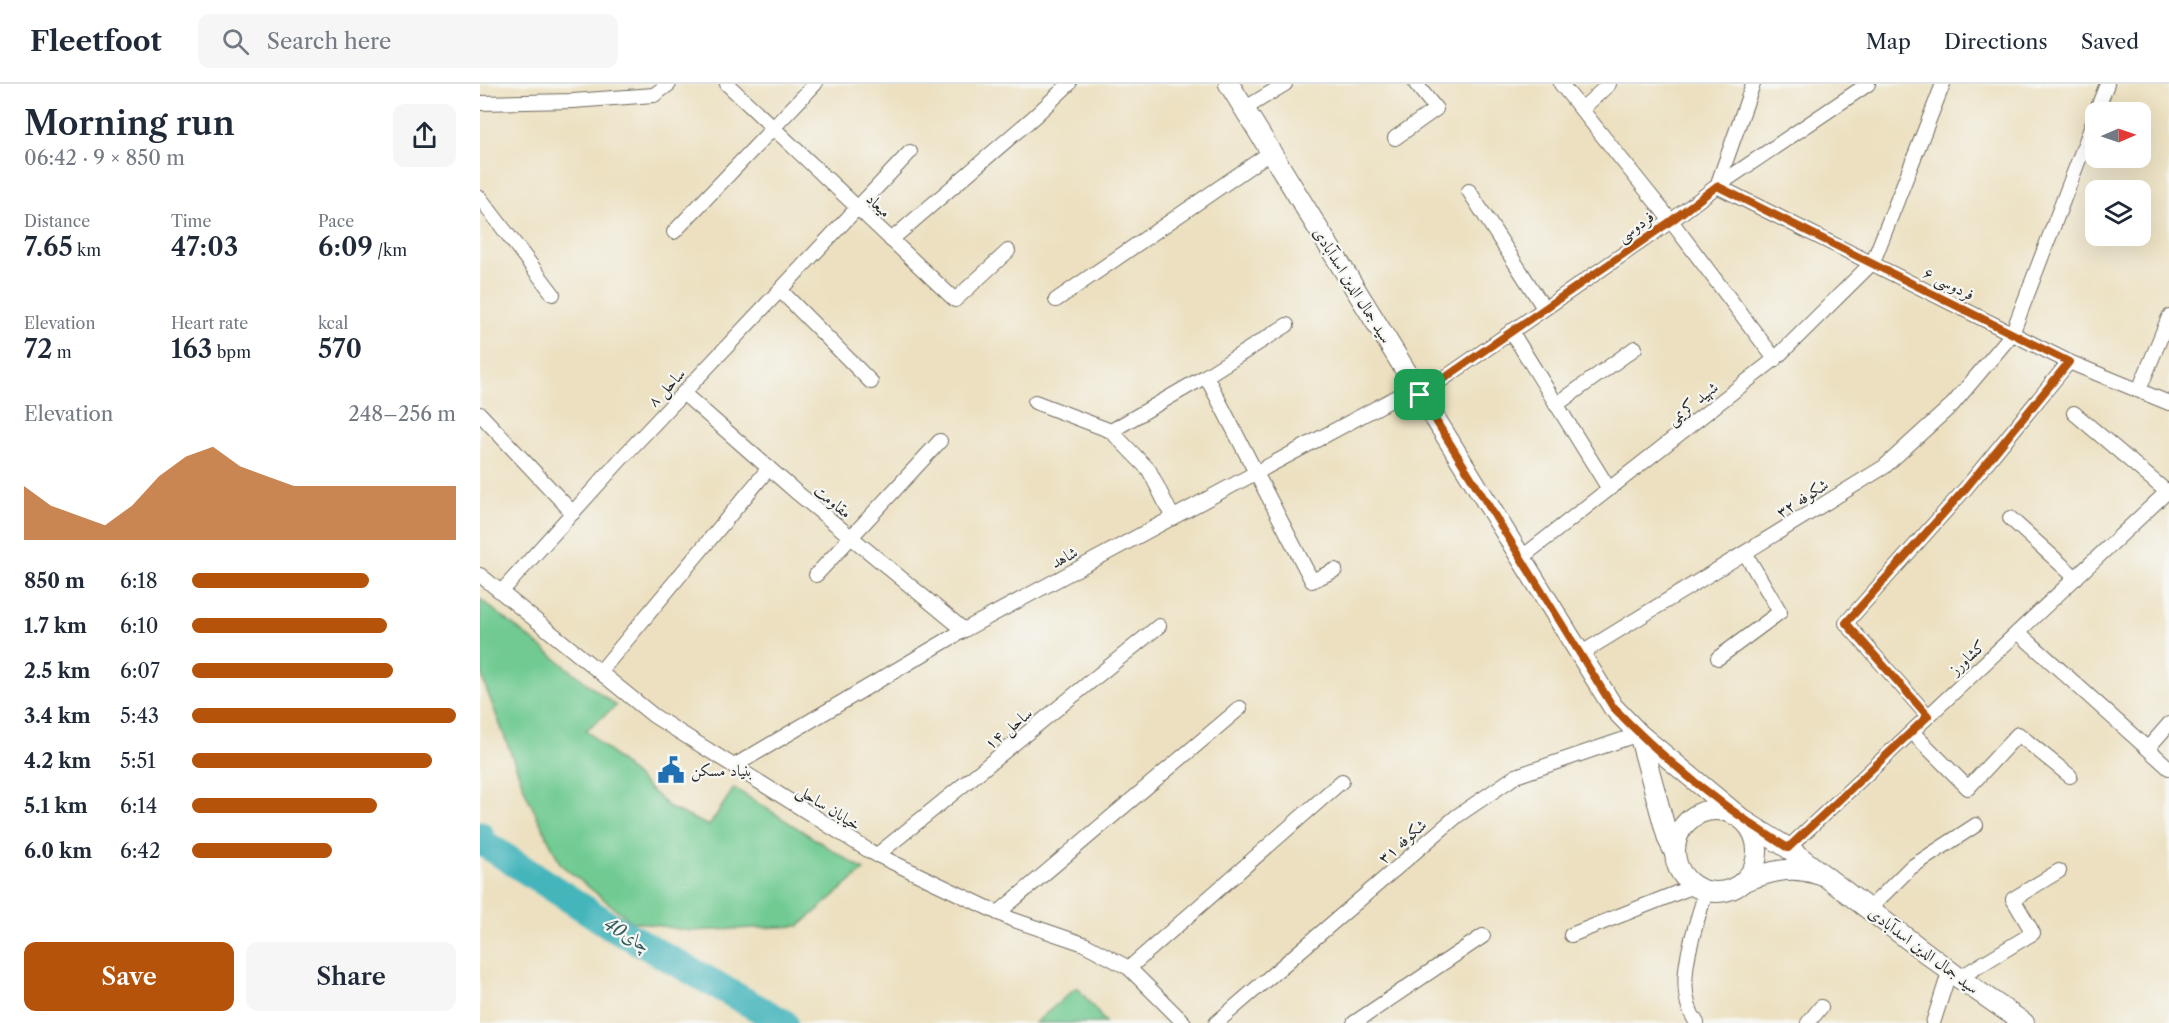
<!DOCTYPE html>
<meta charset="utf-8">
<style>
body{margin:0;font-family:"Libre Caslon Text",Amiri,serif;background:#f6f6f7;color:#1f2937;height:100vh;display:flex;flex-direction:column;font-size:22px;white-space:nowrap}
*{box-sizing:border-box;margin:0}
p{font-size:20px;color:#747a83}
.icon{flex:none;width:33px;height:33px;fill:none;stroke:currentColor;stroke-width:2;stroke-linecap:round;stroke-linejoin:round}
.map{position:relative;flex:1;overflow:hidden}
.side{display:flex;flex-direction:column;background:#fff;width:480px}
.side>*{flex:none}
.needle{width:39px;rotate:88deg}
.controls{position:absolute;left:1605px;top:18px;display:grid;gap:12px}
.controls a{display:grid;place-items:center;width:66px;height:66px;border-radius:12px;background:#fff;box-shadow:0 6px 24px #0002;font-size:30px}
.pin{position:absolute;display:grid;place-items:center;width:51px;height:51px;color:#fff;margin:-26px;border-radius:12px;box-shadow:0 3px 9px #0006}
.round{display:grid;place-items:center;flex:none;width:63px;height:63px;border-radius:12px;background:#f6f6f7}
.head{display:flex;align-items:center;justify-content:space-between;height:102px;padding:0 24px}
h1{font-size:33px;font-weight:600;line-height:45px}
.figures{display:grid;grid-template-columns:repeat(3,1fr);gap:9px;height:102px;padding:6px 24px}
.figures div{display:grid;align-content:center}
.figures b{font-size:26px;font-weight:600}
.figures small{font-size:16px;font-weight:400}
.figures p{font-size:16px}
.chart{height:168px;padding:12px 24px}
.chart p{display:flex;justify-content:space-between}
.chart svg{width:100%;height:108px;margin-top:6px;fill:#b45309;opacity:.7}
.cta{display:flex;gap:12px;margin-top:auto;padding:12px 24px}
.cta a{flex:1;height:69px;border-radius:12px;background:#b45309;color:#fff;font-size:24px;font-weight:600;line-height:69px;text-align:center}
.cta a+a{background:#f6f6f7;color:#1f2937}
ul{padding:0 24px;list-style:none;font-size:20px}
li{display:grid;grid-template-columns:96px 72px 1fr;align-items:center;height:45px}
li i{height:15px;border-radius:8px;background:#b45309}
header{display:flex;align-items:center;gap:36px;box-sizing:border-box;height:84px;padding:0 30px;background:#fff;border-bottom:2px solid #e0e1e3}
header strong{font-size:28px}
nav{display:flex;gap:33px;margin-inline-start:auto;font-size:21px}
.search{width:420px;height:54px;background:#f6f6f7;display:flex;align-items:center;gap:15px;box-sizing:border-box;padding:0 21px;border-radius:12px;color:#747a83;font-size:22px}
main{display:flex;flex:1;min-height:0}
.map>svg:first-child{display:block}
.green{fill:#70ca91;stroke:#4e7a5e;stroke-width:1.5}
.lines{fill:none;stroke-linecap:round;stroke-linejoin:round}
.river{stroke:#45b5bc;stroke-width:28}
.street-casing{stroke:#6f6a5f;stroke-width:16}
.secondary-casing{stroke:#6f6a5f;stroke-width:22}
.street{stroke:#fff;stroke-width:14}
.secondary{stroke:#fff;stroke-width:20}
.route-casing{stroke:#fff;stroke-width:12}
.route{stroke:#b45309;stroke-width:8}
.labels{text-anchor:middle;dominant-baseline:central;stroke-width:4.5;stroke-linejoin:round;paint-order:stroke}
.street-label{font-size:16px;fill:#2b2b2b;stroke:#f6f6f2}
.poi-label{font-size:16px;fill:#2b2b2b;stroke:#f6f6f2;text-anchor:start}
.water-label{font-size:18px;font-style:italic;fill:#345b5e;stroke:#f6f6f2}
</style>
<header>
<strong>Fleetfoot</strong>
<div class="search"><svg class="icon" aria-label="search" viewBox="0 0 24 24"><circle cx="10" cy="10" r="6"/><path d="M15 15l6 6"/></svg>Search here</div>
<nav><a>Map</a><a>Directions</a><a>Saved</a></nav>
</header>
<main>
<section class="side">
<div class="head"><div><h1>Morning run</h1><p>06:42 · 9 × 850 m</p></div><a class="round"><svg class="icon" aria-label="share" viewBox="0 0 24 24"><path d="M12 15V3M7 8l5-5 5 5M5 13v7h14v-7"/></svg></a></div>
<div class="figures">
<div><p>Distance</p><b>7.65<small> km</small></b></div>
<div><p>Time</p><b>47:03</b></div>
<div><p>Pace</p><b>6:09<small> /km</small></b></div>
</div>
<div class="figures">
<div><p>Elevation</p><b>72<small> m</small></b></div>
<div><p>Heart rate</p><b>163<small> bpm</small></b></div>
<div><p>kcal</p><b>570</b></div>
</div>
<div class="chart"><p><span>Elevation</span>248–256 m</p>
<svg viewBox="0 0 160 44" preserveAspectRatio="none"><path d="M0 44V22L10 30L20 34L30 38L40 30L50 18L60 10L70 6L80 14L90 18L100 22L110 22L120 22L130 22L140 22L150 22L160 22V44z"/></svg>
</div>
<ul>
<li><b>850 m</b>6:18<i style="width:67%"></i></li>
<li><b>1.7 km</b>6:10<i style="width:74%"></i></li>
<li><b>2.5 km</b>6:07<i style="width:76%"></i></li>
<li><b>3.4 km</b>5:43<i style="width:100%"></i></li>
<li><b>4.2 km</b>5:51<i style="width:91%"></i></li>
<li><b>5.1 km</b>6:14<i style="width:70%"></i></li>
<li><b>6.0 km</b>6:42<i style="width:53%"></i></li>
</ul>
<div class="cta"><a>Save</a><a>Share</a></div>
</section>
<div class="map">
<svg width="1689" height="939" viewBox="0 0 1689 939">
<rect width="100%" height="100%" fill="#f6f6f2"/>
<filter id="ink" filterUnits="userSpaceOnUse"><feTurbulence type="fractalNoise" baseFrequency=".0167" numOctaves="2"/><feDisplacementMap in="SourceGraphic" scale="12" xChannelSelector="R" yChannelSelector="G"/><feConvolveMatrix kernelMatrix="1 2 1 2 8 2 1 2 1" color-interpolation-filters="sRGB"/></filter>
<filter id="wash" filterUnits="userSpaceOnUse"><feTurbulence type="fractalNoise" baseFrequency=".008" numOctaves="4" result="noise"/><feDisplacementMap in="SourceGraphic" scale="24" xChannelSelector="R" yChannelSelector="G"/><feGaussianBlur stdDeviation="1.35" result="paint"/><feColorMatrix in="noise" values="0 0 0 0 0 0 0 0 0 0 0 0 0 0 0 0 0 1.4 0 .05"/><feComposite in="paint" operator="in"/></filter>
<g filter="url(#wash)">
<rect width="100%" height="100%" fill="#ece0c0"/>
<!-- green -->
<g class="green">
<path d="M 0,515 L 136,622 L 106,646 L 190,724 L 229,742 L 254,704 L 384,786 L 319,842 L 211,847 L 151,837 L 81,781 L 48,714 L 3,596 L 0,574 Z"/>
<path d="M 597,903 L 626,939 L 555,939 Z"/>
</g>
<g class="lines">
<!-- river -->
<path class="river" d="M 0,751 L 2,758 L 131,842 L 304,939"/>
</g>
</g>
<g filter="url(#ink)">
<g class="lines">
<defs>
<g id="street">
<path d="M 247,0 L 475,216 L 528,167"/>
<path d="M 1081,0 L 1191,137 L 1295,275"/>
<path d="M 1273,0 L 1237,102 L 1589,278 L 1689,319"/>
<path d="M 0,19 L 93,17 L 174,11 L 189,0"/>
<path d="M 764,25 L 805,0"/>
<path d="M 1102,25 L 1129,0"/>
<path d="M 1616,28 L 1627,0"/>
<path d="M 915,54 L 956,25 L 936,0"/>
<path d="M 989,107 L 1064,224"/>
<path d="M 0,114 L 73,210"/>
<path d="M 194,148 L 335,0"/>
<path d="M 411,156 L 555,32 L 589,0"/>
<path d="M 301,207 L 391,298"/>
<path d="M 576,216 L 791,68"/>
<path d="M 1031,247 L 1129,405"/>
<path d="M 726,292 L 832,497 L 855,486"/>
<path d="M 1659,306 L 1689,233"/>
<path d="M 203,309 L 315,407 L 484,546"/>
<path d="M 940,311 L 1191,137 L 1237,102 L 1388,0"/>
<path d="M 555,318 L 631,347 L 669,386 L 693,434"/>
<path d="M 1076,321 L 1155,264"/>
<path d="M 1594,329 L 1687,408"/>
<path d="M 0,330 L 93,429"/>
<path d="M 631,347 L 726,292 L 807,241"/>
<path d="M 1530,434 L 1596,494"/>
<path d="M 1041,474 L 1295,275 L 1393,178 L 1463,0"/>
<path d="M 0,491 L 174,632 L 391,768 L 531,835 L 604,860 L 649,884 L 704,939"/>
<path d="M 336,491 L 460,357"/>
<path d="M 22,507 L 141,375 L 430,68"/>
<path d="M 1538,548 L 1689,684"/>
<path d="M 1100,570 L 1404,383 L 1473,320 L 1532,250 L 1616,31"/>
<path d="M 1238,574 L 1300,528 L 1265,469"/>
<path d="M 120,588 L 289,384"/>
<path d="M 1448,632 L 1366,539 L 1486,404 L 1589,278"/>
<path d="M 1432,648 L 1488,704 L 1538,650 L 1590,692"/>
<path d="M 1668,664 L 1689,640"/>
<path d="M 254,682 L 484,546 L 935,303"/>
<path d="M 1308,764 L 1689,406"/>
<path d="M 397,771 L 679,542"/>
<path d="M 1389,825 L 1430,784 L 1496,741"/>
<path d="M 518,829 L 760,624"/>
<path d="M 1091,851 L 1214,802"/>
<path d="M 649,884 L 862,697"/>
<path d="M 1479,894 L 1553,849 L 1533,815 L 1579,787"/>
<path d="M 736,939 L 977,732 L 1036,692 L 1159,650"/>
<path d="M 874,939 L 1003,852"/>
<path d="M 1217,939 C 1191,904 1215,845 1226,807"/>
<path d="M 1328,939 L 1341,923"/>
<path d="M 1453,939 L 1470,886"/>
</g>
<g id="secondary">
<path d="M 749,0 L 1133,623 L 1159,650 L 1263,736 L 1308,764 L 1479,894 L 1544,939"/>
<path d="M 1159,650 L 1188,755 L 1195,769"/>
<circle cx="1236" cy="767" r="41"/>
<path d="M 1264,797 C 1289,788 1310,781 1337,790"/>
</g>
</defs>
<!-- street casing -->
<use href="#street" class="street-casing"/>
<!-- secondary casing -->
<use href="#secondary" class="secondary-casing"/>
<!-- street -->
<use href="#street" class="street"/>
<!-- secondary -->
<use href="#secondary" class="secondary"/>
</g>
</g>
<g class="lines" filter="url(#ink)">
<defs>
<path id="route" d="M 1237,102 L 1589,278 L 1486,404 L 1366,539 L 1448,632 L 1308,764 C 1245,725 1185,677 1133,623 L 940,311 L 1191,137 Z"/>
</defs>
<!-- route casing -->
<use href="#route" class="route-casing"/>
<!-- route -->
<use href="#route" class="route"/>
</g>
<!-- icons -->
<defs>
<symbol id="civic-bare" viewBox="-9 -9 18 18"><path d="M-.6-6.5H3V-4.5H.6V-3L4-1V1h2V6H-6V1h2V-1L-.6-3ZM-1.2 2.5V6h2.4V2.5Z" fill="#1f6fb2" stroke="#f6f6f2" stroke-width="2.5" paint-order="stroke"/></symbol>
</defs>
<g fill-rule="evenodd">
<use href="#civic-bare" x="172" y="667" width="38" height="38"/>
</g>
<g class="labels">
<!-- street labels -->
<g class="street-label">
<text transform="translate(399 121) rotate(44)">میعاد</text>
<text transform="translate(1155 142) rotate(-35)">فردوسی</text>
<text transform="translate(1469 199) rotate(27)">فردوسی ۶</text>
<text transform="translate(873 201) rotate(58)">سید جمال الدین اسدآبادی</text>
<text transform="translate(186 303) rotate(-46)">ساحل ۸</text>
<text transform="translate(1212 319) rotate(-38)">شهید کریمی</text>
<text transform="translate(1322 414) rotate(-32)">شکوفه ۳۲</text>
<text transform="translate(353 417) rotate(39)">مقاومت</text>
<text transform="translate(584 473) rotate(-28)">شاهد</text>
<text transform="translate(1487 573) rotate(-43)">کشاورز</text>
<text transform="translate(528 644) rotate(-39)">ساحل ۱۴</text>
<text transform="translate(349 723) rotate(32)">خیابان ساحلی</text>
<text transform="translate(922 757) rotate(-41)">شکوفه ۳۱</text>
<text transform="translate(1444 866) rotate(37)">سید جمال الدین اسدآبادی</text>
</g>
<!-- poi labels -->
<g class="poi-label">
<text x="211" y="686">بنیاد مسکن</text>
</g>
<!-- water labels -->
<g class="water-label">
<text transform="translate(147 851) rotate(30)">40چای</text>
</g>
</g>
</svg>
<div class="controls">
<a><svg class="needle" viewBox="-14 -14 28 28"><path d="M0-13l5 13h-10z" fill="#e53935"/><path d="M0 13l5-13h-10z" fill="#747a83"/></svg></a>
<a><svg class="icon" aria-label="layers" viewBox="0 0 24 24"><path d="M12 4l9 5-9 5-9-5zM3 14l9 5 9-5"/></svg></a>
</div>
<div class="pin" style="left:940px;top:311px;background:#1e9e55"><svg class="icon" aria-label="arrive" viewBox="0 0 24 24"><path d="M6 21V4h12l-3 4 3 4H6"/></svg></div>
</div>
</main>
